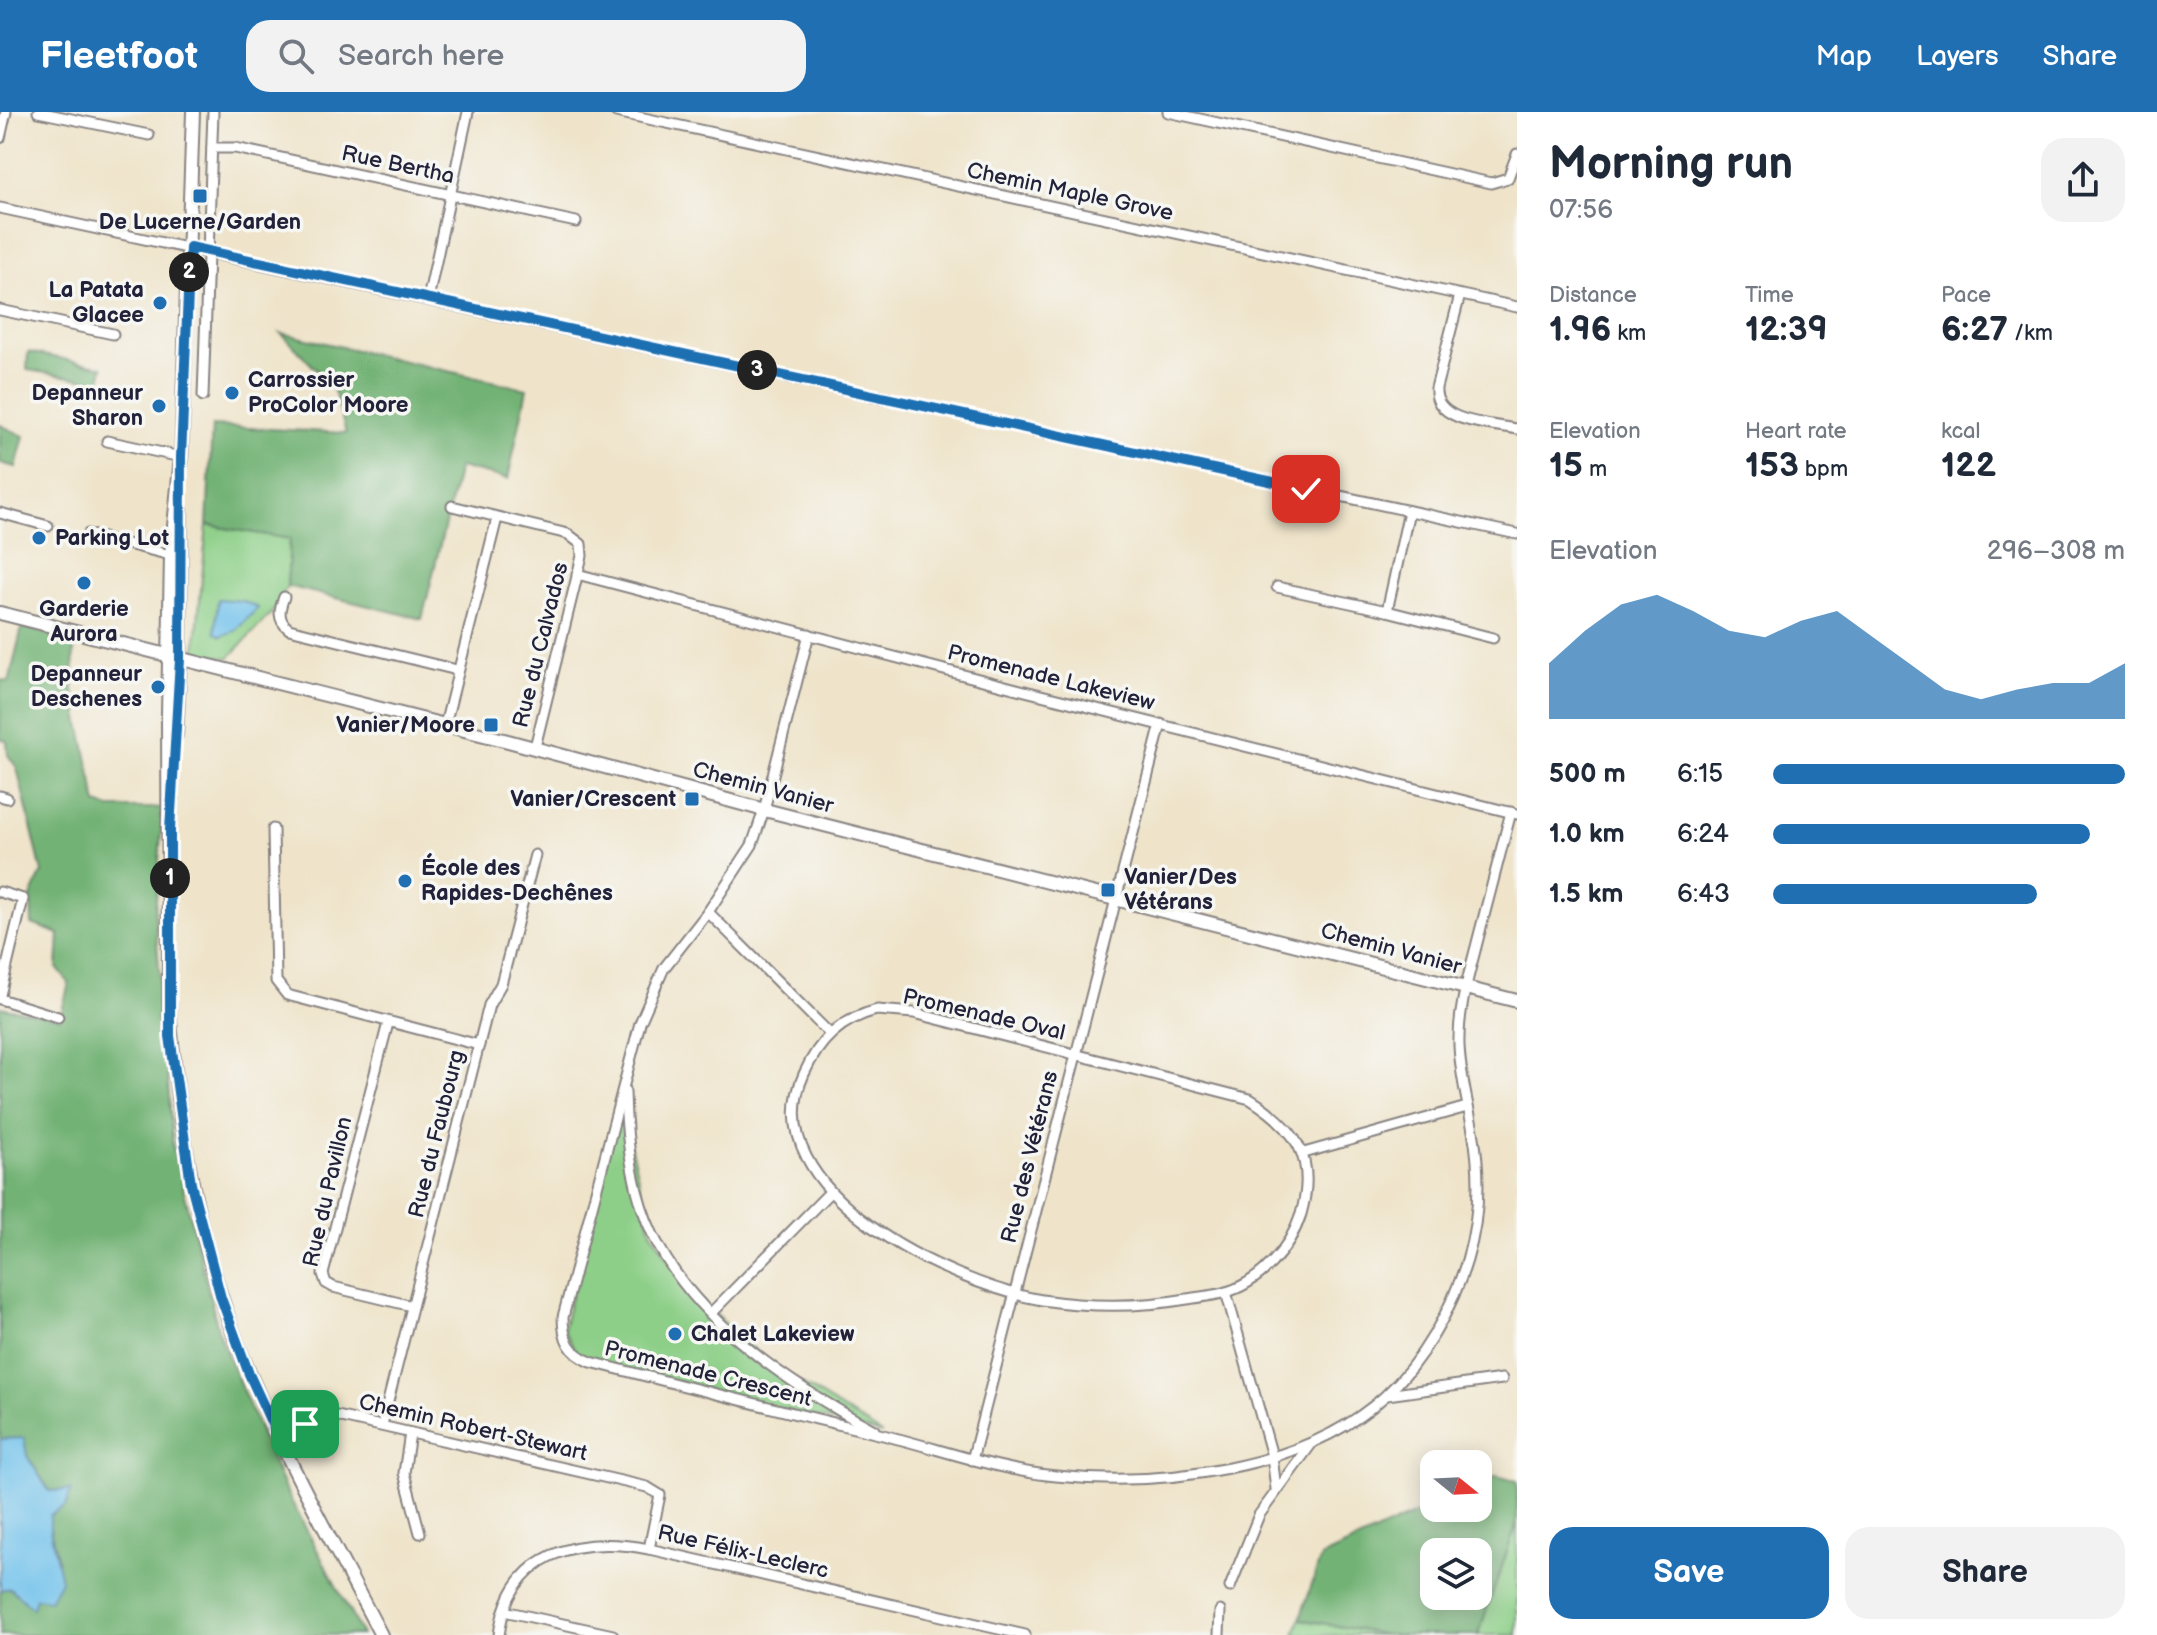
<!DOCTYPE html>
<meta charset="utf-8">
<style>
body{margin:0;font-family:"Balsamiq Sans",sans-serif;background:#f2f2f3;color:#1f2937;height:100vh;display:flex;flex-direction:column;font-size:30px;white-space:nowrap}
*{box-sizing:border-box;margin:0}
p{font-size:26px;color:#747a83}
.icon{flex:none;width:44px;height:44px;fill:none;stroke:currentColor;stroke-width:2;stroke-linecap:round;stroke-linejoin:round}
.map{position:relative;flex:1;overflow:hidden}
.side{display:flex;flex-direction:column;background:#fff;width:640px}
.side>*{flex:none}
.needle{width:52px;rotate:108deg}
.controls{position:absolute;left:1420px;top:1338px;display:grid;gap:16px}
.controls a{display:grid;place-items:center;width:72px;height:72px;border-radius:16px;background:#fff;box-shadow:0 4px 20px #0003;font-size:40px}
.pin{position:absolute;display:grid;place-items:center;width:68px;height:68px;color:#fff;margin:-34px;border-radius:16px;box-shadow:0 4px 12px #0006}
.km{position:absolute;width:40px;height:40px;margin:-20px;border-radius:50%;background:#222;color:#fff;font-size:22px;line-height:40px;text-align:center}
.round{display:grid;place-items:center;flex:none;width:84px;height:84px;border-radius:24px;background:#f2f2f3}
.overview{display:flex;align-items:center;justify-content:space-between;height:136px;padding:0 32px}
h1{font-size:44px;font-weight:800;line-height:60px}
.metrics{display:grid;grid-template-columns:repeat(3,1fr);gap:12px;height:136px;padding:8px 32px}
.metrics div{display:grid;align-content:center}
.metrics b{font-size:34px;font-weight:800}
.metrics small{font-size:22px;font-weight:400}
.metrics p{font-size:22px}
.chart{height:224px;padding:16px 32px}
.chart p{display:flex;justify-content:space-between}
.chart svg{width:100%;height:144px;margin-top:8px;fill:#1f6fb2;opacity:.7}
.action{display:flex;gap:16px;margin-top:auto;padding:16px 32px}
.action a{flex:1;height:92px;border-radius:24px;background:#1f6fb2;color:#fff;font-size:32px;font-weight:800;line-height:92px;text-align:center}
.action a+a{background:#f2f2f3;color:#1f2937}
ul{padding:0 32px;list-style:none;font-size:26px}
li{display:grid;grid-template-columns:128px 96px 1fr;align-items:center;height:60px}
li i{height:20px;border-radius:10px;background:#1f6fb2}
header{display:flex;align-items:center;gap:48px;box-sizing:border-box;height:112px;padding:0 40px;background:#1f6fb2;color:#fff}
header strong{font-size:38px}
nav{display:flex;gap:44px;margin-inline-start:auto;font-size:28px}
.search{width:560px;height:72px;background:#f2f2f3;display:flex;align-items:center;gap:20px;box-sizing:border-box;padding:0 28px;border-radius:24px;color:#747a83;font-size:30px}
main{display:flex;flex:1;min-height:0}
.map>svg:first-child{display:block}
.green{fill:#8dcf88;stroke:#587862;stroke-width:2}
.forest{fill:#72b274;stroke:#4a6a58;stroke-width:2;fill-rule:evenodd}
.water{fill:#6fc1eb;stroke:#487293;stroke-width:2}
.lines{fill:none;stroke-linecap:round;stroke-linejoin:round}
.street-casing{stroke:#888382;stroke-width:13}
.secondary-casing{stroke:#888382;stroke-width:16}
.street{stroke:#fff;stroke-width:9}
.secondary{stroke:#fff;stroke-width:12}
.route-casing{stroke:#fff;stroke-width:16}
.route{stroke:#1f6fb2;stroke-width:10}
.poi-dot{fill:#1f6fb2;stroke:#f6f6f2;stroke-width:3}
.labels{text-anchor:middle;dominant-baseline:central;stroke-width:7;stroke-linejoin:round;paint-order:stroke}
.street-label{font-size:22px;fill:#22223b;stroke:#f6f6f2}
.poi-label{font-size:22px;font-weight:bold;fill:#22223b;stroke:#f6f6f2;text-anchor:end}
</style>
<header>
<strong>Fleetfoot</strong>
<div class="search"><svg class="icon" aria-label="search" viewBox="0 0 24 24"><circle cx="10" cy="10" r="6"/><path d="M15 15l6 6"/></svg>Search here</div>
<nav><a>Map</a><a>Layers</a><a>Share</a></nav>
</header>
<main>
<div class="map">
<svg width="1517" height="1523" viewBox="0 0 1517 1523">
<rect width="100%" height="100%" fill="#f6f6f2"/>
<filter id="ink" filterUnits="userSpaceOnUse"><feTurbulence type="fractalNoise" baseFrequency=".0125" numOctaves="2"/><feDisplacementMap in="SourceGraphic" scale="16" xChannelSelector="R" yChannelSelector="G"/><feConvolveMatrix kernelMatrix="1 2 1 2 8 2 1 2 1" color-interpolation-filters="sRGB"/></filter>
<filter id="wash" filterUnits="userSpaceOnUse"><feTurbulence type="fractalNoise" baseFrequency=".006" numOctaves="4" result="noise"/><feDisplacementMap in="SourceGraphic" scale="32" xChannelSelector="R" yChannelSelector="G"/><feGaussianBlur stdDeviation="1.8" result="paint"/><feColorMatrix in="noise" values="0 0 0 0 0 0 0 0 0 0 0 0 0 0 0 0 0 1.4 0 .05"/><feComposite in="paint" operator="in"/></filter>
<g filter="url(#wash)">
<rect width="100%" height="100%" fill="#efe4ca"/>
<!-- green -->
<g class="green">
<path d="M 207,413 L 290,427 L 287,474 L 277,495 L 229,546 L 195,541 Z"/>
<path d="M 625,965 L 629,1029 L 651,1119 L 691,1180 L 769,1251 L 882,1322 L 580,1246 L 563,1217 Z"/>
<path d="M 1517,1411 L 1517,1523 L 1478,1523 Z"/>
<path d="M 1300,1507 L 1386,1523 L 1295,1523 Z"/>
</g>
<!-- forest -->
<g class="forest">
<path d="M 281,221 L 527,277 L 508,367 L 459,355 L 422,507 L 287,474 L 290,427 L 207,413 L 212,314 L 346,321 L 333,275 Z"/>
<path d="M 28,240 L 103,255 L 100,270 L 27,258 Z"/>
<path d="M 0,313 L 24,324 L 16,355 L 0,351 Z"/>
<path d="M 22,515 L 74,528 L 73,578 L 97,692 L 109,696 L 163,696 L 155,803 L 173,1034 L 220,1225 L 284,1375 L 362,1523 L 0,1523 L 0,1478 L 9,1476 L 26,1489 L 36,1486 L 58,1448 L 50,1417 L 50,1403 L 66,1394 L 70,1378 L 50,1379 L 27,1344 L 24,1326 L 0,1327 L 0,895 L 60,906 L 69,871 L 57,856 L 59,822 L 32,812 L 31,785 L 42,760 L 17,656 L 8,643 L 7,629 L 0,627 L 0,568 L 9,570 Z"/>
<path d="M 1496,1364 L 1517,1369 L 1517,1411 L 1478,1523 L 1386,1523 L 1300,1507 L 1321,1445 L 1434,1393 L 1434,1396 L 1478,1396 L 1478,1372 ZM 1434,1440 L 1478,1440 L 1478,1484 L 1434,1484 Z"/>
</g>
<!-- water -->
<g class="water">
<path d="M 218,487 L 243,489 L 258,496 L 235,519 L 221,524 L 215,520 Z"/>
<path d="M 24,1326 L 27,1344 L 49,1379 L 71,1378 L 66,1394 L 50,1403 L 50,1417 L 61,1469 L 50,1488 L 36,1486 L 33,1496 L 10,1476 L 0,1478 L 0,1327 Z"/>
</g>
</g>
<g filter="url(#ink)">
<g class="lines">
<defs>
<g id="street">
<path d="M 38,0 L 149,23"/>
<path d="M 616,0 L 1517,195"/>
<path d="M 1168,0 L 1491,71 L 1508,66 L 1517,42"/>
<path d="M 0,26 L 6,0"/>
<path d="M 212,36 L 235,36 L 576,110"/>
<path d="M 0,96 L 1517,422"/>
<path d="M 1460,183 L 1436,276 C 1433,311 1492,312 1517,317"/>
<path d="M 428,187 L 468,0"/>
<path d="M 0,198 L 113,222"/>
<path d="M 203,284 L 213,0"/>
<path d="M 107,329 L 181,345"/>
<path d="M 452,394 L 568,422 L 581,432 L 582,444 L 535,635"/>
<path d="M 0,401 L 48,414"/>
<path d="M 88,422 L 174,444"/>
<path d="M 577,462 L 1017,577 L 1517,702"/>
<path d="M 1277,475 L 1387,499 L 1493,526"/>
<path d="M 284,485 C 279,498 277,508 289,517 L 457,558"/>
<path d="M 1387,499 L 1409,399"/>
<path d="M 809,522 L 764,698 L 752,733 L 708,800 L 664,856 L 640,911 L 563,1205 C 563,1227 569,1241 591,1250 C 687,1275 783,1299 879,1322 C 938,1336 995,1358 1056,1364 C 1160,1375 1305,1358 1385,1284 C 1423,1249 1452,1197 1467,1148 C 1480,1105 1481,1063 1473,1019 C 1468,991 1460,963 1459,933 C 1458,896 1469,863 1478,827 C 1489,785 1500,743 1511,700"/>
<path d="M 445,613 L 497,406"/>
<path d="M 0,684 L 7,686"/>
<path d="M 273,717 L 276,869 L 287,883 L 479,933"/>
<path d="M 0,780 L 23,787 L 0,883"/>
<path d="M 708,800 L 830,922"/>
<path d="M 0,887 L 58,905"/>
<path d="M 877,898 L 914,901 L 1250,987 C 1296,1016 1317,1046 1301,1102 C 1290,1137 1259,1172 1223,1181 C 1211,1184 1199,1185 1187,1187 C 1141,1195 1089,1195 1042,1188 C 954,1173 751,1080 804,962 C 819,928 841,907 877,898 Z"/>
<path d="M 388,911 L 323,1162 L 326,1171 L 333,1175 L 412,1194"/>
<path d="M 625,980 C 626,1027 632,1080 653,1123 C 696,1211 791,1273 874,1318"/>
<path d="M 1304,1041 L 1467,995"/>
<path d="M 1226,1180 L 1272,1344 L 1276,1377"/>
<path d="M 711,1201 L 830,1080"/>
<path d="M 1387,1283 L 1502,1267"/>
<path d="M 382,1313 L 489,893 L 501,872 L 535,743"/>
<path d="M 410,1321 L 404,1361 L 420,1421"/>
<path d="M 278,1325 L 314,1308 L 337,1304 L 647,1375 L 660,1383 L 649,1437"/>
<path d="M 972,1348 L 1161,612"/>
<path d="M 1230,1475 L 1259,1403 L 1312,1331"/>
<path d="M 504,1499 L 613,1523"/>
<path d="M 499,1523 C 509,1440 578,1423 649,1437 L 1025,1523"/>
<path d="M 1219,1523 L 1220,1499"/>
</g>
<g id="secondary">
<path d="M 181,345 L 171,443 L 168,603 L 169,885 C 169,916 174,945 177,976 C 189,1074 211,1172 250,1263 C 288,1352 336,1437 381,1523"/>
<path d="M 181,352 L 193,0"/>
<path d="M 0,501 L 508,629 L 757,696 L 1517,889"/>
<path d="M 176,623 L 180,547 L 181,398"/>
</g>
</defs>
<!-- street casing -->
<use href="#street" class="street-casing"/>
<!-- secondary casing -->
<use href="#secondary" class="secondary-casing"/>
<!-- street -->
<use href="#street" class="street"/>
<!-- secondary -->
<use href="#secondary" class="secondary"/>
</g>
</g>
<g class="lines" filter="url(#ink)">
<defs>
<path id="route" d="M 305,1312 L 278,1325 L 249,1262 L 221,1186 L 191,1072 L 170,924 L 170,718 L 180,547 L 181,345 L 190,135 L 1306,377"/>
</defs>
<!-- route casing -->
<use href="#route" class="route-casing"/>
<!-- route -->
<use href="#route" class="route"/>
</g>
<!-- markers -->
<g class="poi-dot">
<rect x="192" y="76" width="16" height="16" rx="4"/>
<circle cx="160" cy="191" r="8"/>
<circle cx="232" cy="281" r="8"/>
<circle cx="159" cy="294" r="8"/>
<circle cx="39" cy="426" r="8"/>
<circle cx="84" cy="471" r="8"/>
<circle cx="158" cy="575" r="8"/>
<rect x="483" y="605" width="16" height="16" rx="4"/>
<rect x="684" y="679" width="16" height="16" rx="4"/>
<circle cx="405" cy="769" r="8"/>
<rect x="1100" y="770" width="16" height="16" rx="4"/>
<circle cx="675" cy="1222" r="8"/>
</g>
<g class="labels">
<!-- street labels -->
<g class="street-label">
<text transform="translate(398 53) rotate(12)">Rue Bertha</text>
<text transform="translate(1070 80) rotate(12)">Chemin Maple Grove</text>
<text transform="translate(541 533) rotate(-76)">Rue du Calvados</text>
<text transform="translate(1051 566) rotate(14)">Promenade Lakeview</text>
<text transform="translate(763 676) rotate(15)">Chemin Vanier</text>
<text transform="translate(1391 837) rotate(15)">Chemin Vanier</text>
<text transform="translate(984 903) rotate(13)">Promenade Oval</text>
<text transform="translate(437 1022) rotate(-76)">Rue du Faubourg</text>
<text transform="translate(1030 1045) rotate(-76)">Rue des Vétérans</text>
<text transform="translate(328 1080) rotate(-77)">Rue du Pavillon</text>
<text transform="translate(708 1262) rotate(14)">Promenade Crescent</text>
<text transform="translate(473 1316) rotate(13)">Chemin Robert-Stewart</text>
<text transform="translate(743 1440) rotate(13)">Rue Félix-Leclerc</text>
</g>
<!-- poi labels -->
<g class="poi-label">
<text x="200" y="110" text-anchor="middle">De Lucerne/Garden</text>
<text x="144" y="178">La Patata<tspan x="144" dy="25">Glacee</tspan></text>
<text x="248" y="268" text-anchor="start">Carrossier<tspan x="248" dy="25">ProColor Moore</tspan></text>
<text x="143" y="281">Depanneur<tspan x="143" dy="25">Sharon</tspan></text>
<text x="55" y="426" text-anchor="start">Parking Lot</text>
<text x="84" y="497" text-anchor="middle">Garderie<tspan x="84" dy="25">Aurora</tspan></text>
<text x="142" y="562">Depanneur<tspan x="142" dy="25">Deschenes</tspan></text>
<text x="475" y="613">Vanier/Moore</text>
<text x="676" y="687">Vanier/Crescent</text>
<text x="421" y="756" text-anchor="start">École des<tspan x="421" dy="25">Rapides-Dechênes</tspan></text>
<text x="1124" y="765" text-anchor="start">Vanier/Des<tspan x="1124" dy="25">Vétérans</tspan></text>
<text x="691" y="1222" text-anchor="start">Chalet Lakeview</text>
</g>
</g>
</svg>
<div class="controls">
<a><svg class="needle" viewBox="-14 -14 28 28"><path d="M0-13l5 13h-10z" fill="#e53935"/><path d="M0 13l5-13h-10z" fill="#747a83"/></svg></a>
<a><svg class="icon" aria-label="layers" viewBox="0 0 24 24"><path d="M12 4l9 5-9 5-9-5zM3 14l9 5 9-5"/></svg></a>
</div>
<div class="pin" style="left:305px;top:1312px;background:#1e9e55"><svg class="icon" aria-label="arrive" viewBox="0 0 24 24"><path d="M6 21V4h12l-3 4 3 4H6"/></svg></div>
<div class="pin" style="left:1306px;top:377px;background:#d93025"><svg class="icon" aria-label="check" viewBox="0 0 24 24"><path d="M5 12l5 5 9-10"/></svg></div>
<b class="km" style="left:170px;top:766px">1</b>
<b class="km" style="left:189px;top:160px">2</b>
<b class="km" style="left:757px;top:258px">3</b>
</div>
<section class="side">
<div class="overview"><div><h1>Morning run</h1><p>07:56</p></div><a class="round"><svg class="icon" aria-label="share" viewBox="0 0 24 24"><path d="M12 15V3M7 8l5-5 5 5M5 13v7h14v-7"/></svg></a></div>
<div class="metrics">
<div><p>Distance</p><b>1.96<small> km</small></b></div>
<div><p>Time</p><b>12:39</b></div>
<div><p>Pace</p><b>6:27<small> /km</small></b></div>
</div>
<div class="metrics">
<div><p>Elevation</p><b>15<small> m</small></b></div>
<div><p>Heart rate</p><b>153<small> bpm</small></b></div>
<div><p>kcal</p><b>122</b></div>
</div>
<div class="chart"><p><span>Elevation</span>296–308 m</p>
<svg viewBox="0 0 160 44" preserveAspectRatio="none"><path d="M0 44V27L10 17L20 9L30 6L40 11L50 17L60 19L70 14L80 11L90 19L100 27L110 35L120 38L130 35L140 33L150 33L160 27V44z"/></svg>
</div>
<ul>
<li><b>500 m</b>6:15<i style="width:100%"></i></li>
<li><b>1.0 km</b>6:24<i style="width:90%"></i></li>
<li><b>1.5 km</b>6:43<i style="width:75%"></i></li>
</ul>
<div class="action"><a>Save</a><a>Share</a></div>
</section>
</main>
